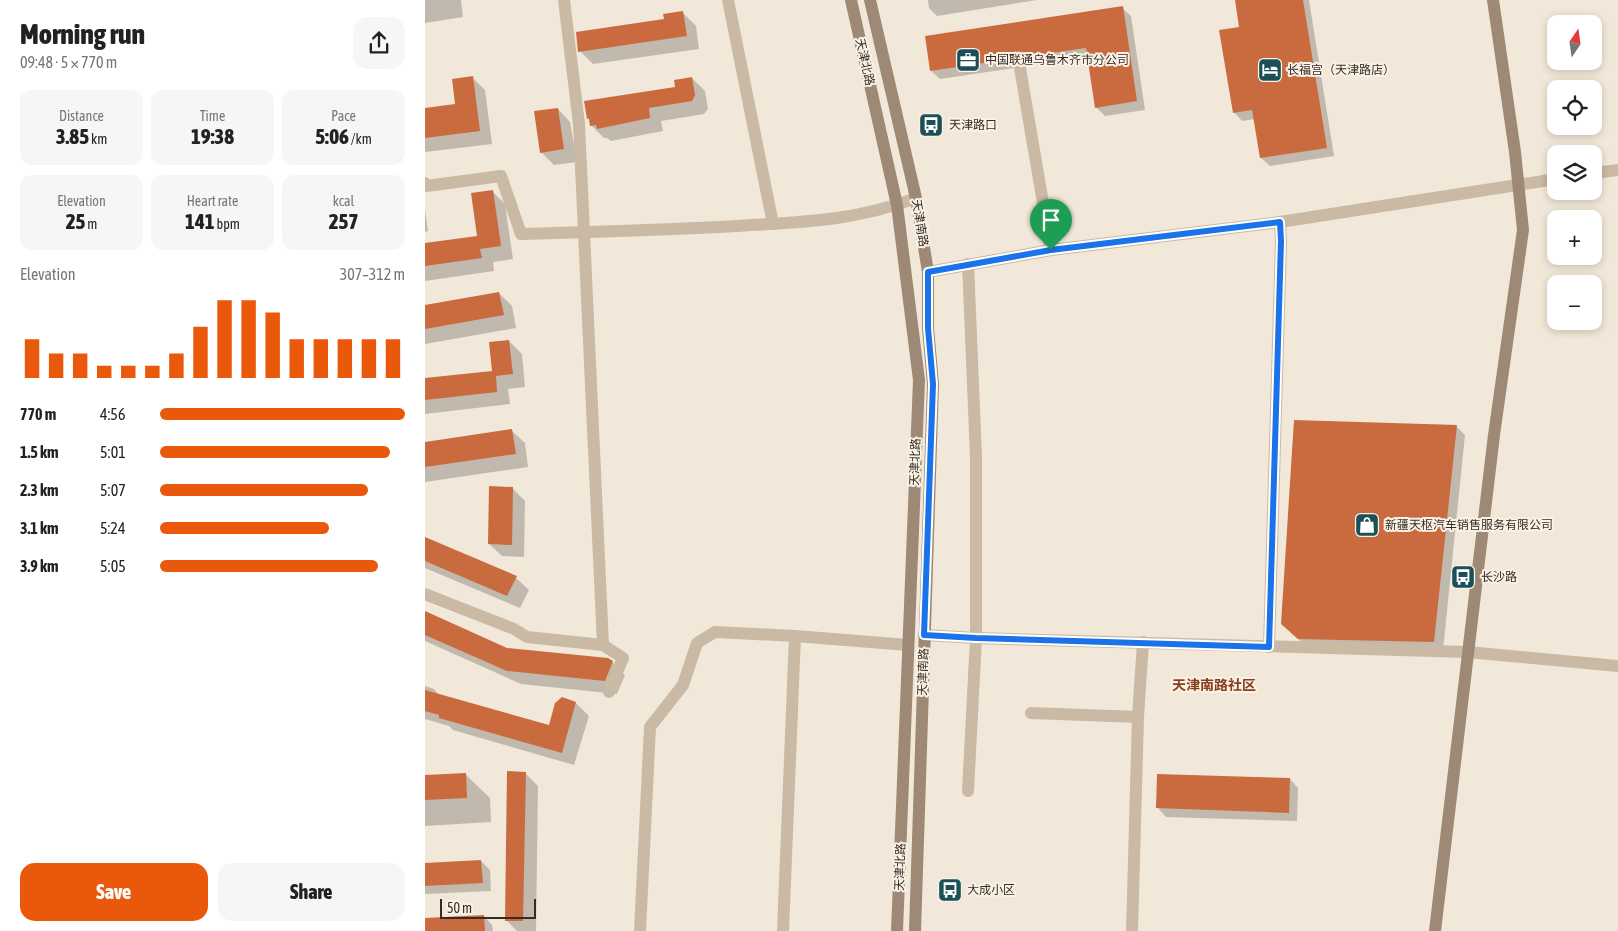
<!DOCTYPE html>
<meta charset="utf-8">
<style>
body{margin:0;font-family:"Asap Condensed","Noto Sans SC",sans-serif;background:#f6f6f6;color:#222;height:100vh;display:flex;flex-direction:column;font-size:19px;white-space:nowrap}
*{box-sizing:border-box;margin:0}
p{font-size:16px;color:#767676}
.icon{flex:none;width:28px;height:28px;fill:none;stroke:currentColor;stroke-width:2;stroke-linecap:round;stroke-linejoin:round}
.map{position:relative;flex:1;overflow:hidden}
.panel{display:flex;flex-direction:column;background:#fff;width:425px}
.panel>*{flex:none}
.needle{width:32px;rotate:13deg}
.controls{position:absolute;left:1122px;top:15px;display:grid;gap:10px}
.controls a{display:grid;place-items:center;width:55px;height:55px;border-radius:10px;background:#fff;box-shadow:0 2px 8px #0003;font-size:25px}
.scale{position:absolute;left:15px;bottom:12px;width:96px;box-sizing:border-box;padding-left:5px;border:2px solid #362c26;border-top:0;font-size:14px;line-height:18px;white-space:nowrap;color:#362c26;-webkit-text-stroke:4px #faf2e5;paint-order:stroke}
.pin{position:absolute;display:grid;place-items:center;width:42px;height:42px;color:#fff;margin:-51px -21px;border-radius:50% 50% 50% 0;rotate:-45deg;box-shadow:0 0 5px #0007}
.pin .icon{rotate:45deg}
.round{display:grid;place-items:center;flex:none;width:52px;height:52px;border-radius:15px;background:#f6f6f6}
.head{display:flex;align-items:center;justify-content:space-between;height:85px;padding:0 20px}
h1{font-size:28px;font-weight:800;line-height:38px}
.figures{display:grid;grid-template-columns:repeat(3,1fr);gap:8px;height:85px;padding:5px 20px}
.figures div{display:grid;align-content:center;border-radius:12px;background:#f6f6f6;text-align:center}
.figures b{font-size:21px;font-weight:800}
.figures small{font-size:14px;font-weight:400}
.figures p{font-size:14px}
.chart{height:140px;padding:10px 20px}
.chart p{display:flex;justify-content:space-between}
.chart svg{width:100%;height:90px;margin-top:5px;stroke:#ea580c;stroke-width:6}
.primary-button{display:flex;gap:10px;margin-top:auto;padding:10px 20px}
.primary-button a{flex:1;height:58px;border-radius:15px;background:#ea580c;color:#fff;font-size:20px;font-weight:800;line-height:58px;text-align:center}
.primary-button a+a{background:#f6f6f6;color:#222}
ul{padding:0 20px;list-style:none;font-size:16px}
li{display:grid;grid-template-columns:80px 60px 1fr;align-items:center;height:38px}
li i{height:12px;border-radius:6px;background:#ea580c}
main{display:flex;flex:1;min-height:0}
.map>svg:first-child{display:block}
.shadow{fill:#0003}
.building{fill:#ca6b3f}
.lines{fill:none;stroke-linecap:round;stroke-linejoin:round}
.street{stroke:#cab9a5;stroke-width:12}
.secondary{stroke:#9e8876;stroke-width:12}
.route-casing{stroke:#fff;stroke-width:10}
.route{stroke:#1a73e8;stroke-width:6}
.labels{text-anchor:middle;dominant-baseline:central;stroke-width:4;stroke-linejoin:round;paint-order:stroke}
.poi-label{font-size:12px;fill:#362c26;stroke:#faf2e5;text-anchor:start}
.street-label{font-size:12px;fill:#362c26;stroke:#faf2e5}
.neighbourhood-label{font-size:14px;font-weight:bold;fill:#873e1d;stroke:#faf2e5}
</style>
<main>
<section class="panel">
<div class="head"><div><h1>Morning run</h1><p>09:48 · 5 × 770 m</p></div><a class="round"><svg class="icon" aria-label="share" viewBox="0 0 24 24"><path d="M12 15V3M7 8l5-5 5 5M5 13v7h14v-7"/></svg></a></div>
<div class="figures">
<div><p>Distance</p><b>3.85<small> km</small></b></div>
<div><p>Time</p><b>19:38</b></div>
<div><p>Pace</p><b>5:06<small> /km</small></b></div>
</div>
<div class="figures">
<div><p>Elevation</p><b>25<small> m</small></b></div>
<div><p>Heart rate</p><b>141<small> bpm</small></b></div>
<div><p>kcal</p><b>257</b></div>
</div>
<div class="chart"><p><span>Elevation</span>307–312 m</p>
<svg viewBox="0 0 160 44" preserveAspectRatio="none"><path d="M5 44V25M15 44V32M25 44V32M35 44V38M45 44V38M55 44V38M65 44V32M75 44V19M85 44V6M95 44V6M105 44V12M115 44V25M125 44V25M135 44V25M145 44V25M155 44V25"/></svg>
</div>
<ul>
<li><b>770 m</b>4:56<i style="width:100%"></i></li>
<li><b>1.5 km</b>5:01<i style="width:94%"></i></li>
<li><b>2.3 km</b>5:07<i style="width:85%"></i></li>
<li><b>3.1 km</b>5:24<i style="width:69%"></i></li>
<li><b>3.9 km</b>5:05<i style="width:89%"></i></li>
</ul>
<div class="primary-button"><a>Save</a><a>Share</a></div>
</section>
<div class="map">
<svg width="1193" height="931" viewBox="0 0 1193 931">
<rect width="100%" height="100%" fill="#f2e8d9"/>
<!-- shadow -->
<g class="shadow">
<path d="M 0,0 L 36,0 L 38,17 L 0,23 Z"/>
<path d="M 503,0 L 612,0 L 512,16 L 504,8 Z"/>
<path d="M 811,0 L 884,0 L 909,156 L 845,166 L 836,158 L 830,119 L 817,121 L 809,112 L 816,28 Z"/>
<path d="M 697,8 L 706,16 L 720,110 L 680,116 L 671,107 L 664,57 L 515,79 L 506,71 Z"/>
<path d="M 258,13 L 271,26 L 274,49 L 168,64 L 155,51 Z"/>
<path d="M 47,77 L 60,90 L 67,144 L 0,152 L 0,109 L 31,105 Z"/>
<path d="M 267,78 L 280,91 L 283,109 L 279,114 L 236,121 L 238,131 L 186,141 L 182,138 L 179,138 L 166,125 L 163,118 L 251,88 Z"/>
<path d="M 133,109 L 145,122 L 152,162 L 129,165 L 116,152 Z"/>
<path d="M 67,191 L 80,204 L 88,259 L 68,262 L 69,271 L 0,281 L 0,245 L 53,237 Z"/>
<path d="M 0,209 L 3,231 L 0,232 Z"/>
<path d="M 74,293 L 87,306 L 91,328 L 0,344 L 0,306 Z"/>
<path d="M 84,341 L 97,354 L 100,387 L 83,389 L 85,404 L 0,414 L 0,379 L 69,372 Z"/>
<path d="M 1032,427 L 1040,435 L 1018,650 L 883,647 L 866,633 Z"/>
<path d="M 87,431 L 100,443 L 103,467 L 0,482 L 0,443 Z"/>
<path d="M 87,488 L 100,501 L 99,557 L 77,556 L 64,544 Z"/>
<path d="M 0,539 L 91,578 L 104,590 L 95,608 L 0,568 Z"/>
<path d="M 0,612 L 82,649 L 187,662 L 200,675 L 192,694 L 96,684 L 0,641 Z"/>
<path d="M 0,686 L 9,689 L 15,696 L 125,727 L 137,699 L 151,703 L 164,716 L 149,765 L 28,730 L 24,726 L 0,719 Z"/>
<path d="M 100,773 L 113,786 L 111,931 L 92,931 L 81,920 Z"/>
<path d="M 40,774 L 65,798 L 66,822 L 0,826 L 0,777 Z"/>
<path d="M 865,779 L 873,788 L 872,821 L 741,817 L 733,808 Z"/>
<path d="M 56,861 L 65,870 L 66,891 L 0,894 L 0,864 Z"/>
<path d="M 59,916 L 67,925 L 68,931 L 0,931 L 0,919 Z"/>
</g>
<!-- building -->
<g class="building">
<path d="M 810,0 L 878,0 L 902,148 L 835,158 L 827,110 L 808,113 L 794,30 L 814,27 Z"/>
<path d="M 698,6 L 712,101 L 670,108 L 661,48 L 505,71 L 500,36 Z"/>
<path d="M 258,11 L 262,36 L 153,52 L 151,32 L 239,19 L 238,14 Z"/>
<path d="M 48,76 L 55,131 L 0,138 L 0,108 L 30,104 L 27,79 Z"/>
<path d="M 267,77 L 270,95 L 267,101 L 224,108 L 225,118 L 172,129 L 171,125 L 165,126 L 164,118 L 162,119 L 159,101 L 250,87 L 249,80 Z"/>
<path d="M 133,108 L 139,149 L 115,153 L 109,111 Z"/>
<path d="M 68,190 L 76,246 L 55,249 L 57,258 L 0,266 L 0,243 L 52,236 L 46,193 Z"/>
<path d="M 74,292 L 79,315 L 0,329 L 0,305 Z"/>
<path d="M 84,340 L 88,374 L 71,376 L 72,392 L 0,400 L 0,378 L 67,371 L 64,342 Z"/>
<path d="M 869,420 L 1032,425 L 1009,642 L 873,639 L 856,624 Z"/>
<path d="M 87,429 L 91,454 L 0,467 L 0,442 Z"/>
<path d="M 64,486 L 88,487 L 87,545 L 63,544 Z"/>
<path d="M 0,537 L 92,576 L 82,596 L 0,561 Z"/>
<path d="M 0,611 L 82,648 L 183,658 L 188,661 L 180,681 L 82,671 L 0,635 Z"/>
<path d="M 0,690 L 124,725 L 130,703 L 137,697 L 151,702 L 137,753 L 14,718 L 14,715 L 0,711 Z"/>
<path d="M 82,771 L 101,772 L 98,921 L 80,921 Z"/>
<path d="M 41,773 L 42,798 L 0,800 L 0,775 Z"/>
<path d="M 732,774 L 865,778 L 864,813 L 731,808 Z"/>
<path d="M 56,860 L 58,883 L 0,886 L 0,863 Z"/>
<path d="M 59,915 L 60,931 L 0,931 L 0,918 Z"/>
</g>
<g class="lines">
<!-- street -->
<g class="street">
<path d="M 139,0 L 154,124 L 178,645"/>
<path d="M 303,0 L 348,224"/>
<path d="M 595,68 L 626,250"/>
<path d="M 1169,173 L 1193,170"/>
<path d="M 0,183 L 1,186 L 76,176 L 96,234 C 168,232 240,230 312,226 C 376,222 430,221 491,198"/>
<path d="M 543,264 L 551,457 L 551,638 L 543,791"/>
<path d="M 503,272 L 626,250 L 855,222 L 1131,179"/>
<path d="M 0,594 L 89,629 L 102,637 L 178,645 L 198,658 L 184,692"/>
<path d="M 499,635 L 551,638 L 1043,652 L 1193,666"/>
<path d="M 844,647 L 856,241 L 855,222"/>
<path d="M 606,713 L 713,717"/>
<path d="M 215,931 L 225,727 L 258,685 L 272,643 L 290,632 L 370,636"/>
<path d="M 358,931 L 370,636 L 483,645"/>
<path d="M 707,931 L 713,717 L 718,642"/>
</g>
<!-- secondary -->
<g class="secondary">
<path d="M 426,0 L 472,205 L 494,380 L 472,931"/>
<path d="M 445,0 L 491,198 L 503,272 L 503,328 L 508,384 L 490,931"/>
<path d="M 1010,931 L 1069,435 L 1098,230 L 1090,152 L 1068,0"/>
</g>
</g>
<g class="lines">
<defs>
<path id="route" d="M 855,222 L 856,241 L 844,647 L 551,638 L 499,635 L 508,384 L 503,328 L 503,272 L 626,250 Z"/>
</defs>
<!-- route casing -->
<use href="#route" class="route-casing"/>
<!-- route -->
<use href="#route" class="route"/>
</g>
<!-- icons -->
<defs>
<symbol id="office-square" viewBox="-11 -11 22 22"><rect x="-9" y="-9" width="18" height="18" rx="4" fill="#1b5058" stroke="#faf2e5"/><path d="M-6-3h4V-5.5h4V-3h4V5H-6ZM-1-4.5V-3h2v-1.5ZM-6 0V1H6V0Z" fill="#fff"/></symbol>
<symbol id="hotel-square" viewBox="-11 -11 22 22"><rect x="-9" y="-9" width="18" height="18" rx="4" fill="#1b5058" stroke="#faf2e5"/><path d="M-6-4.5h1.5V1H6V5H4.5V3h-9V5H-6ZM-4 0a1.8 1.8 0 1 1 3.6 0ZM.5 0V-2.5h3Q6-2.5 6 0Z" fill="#fff"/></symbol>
<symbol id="bus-square" viewBox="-11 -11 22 22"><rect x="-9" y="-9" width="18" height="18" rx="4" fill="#1b5058" stroke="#faf2e5"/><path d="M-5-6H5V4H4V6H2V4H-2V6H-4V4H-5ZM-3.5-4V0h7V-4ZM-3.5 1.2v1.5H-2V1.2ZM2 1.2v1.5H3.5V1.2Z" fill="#fff"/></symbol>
<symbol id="shop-square" viewBox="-11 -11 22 22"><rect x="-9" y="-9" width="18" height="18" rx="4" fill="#1b5058" stroke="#faf2e5"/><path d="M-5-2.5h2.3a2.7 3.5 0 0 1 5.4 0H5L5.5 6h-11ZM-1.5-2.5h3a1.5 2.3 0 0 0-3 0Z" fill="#fff"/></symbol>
</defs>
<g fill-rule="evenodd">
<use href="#office-square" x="529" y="46" width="28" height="28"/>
<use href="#hotel-square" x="831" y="56" width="28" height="28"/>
<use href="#bus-square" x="492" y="111" width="28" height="28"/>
<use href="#shop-square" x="928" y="511" width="28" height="28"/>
<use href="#bus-square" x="1024" y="563" width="28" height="28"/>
<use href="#bus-square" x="511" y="876" width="28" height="28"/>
</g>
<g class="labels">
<!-- poi labels -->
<g class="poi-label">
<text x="560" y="60">中国联通乌鲁木齐市分公司</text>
<text x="862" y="70">长福宫（天津路店）</text>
<text x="524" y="125">天津路口</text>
<text x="960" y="525">新疆天枢汽车销售服务有限公司</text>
<text x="1056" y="577">长沙路</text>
<text x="542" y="890">大成小区</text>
</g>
<!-- street labels -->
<g class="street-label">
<text transform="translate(440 62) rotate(77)">天津北路</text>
<text transform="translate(495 223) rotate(81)">天津南路</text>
<text transform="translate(490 462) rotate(-88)">天津北路</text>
<text transform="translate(498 672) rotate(-88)">天津南路</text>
<text transform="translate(475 867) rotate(-88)">天津北路</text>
</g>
<!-- neighbourhood labels -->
<g class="neighbourhood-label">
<text x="789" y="685">天津南路社区</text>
</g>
</g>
</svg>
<div class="controls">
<a><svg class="needle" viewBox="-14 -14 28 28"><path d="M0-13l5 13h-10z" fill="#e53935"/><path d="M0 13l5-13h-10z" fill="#767676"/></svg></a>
<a><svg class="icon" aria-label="locate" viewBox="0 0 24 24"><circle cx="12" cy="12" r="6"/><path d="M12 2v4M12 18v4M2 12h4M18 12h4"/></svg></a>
<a><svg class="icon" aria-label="layers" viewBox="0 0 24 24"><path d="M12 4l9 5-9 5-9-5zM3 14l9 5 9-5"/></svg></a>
<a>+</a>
<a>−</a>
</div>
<div class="scale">50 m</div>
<div class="pin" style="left:626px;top:250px;background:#1e9e55"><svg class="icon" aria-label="arrive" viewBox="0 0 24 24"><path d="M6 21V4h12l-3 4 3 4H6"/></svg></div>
</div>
</main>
